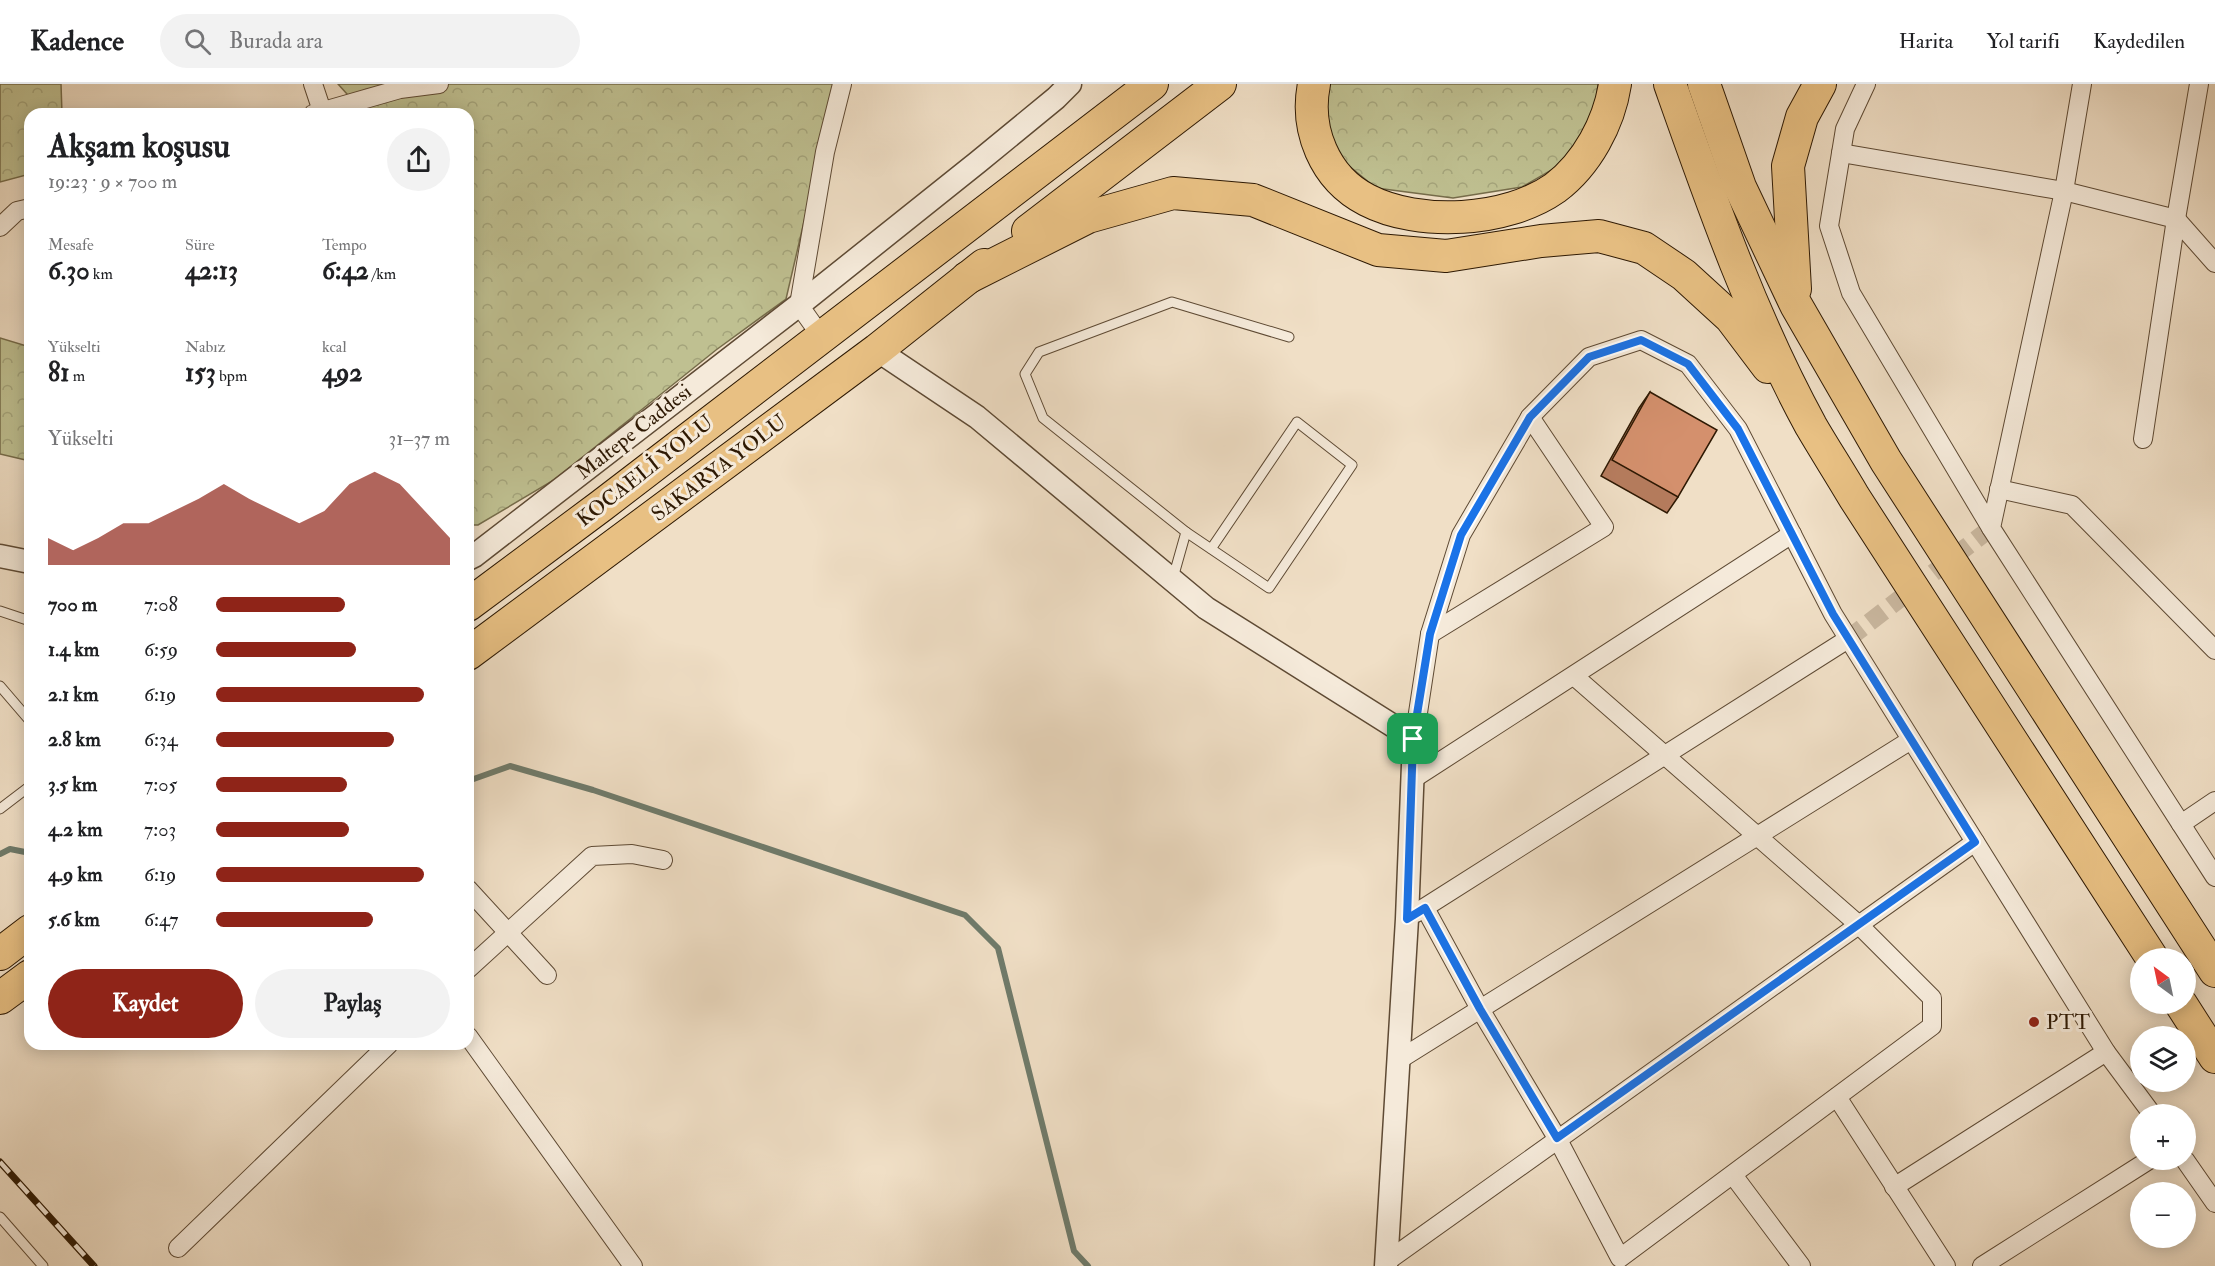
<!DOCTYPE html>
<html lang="tr">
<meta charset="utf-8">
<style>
body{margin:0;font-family:"IM FELL Double Pica",serif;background:#f2f2f2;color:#202124;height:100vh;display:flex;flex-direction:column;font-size:22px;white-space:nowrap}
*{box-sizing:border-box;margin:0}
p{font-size:20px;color:#757577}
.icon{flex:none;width:33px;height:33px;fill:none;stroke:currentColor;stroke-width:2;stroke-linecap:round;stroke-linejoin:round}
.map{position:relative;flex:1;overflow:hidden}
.sheet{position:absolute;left:24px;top:24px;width:450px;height:942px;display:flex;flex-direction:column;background:#fff;border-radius:18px;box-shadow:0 3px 15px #0003}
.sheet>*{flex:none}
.needle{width:39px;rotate:327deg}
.buttons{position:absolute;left:2130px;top:864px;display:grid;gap:12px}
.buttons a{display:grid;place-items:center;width:66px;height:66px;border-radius:50%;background:#fff;box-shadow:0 3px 15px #0003;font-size:30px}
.pin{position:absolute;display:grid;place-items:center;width:51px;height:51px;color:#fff;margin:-26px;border-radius:12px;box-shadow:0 3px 9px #0006}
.round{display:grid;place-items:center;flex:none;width:63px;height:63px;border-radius:32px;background:#f2f2f2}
.overview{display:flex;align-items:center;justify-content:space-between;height:102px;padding:0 24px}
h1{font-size:33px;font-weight:800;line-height:45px}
.stats{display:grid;grid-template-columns:repeat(3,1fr);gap:9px;height:102px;padding:6px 24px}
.stats div{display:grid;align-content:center}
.stats b{font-size:26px;font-weight:800}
.stats small{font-size:16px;font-weight:400}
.stats p{font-size:16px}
.chart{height:168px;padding:12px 24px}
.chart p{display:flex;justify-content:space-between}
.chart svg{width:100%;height:108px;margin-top:6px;fill:#8f2418;opacity:.7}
.primary-button{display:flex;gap:12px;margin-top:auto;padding:12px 24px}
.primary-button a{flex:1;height:69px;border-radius:36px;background:#8f2418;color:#fff;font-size:24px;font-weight:800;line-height:69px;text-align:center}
.primary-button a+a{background:#f2f2f2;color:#202124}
ul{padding:0 24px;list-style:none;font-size:20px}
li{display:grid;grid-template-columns:96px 72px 1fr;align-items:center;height:45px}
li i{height:15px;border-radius:8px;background:#8f2418}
header{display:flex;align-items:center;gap:36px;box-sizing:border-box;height:84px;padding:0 30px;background:#fff;border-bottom:2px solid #e0e0e0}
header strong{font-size:28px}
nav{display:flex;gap:33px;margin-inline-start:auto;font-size:21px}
.search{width:420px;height:54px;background:#f2f2f2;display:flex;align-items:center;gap:15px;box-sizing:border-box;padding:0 21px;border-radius:33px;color:#757577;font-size:22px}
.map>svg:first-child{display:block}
.forest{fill:url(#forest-crowns);stroke:#766c4a;stroke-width:1.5}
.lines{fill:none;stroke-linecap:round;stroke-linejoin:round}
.stream{stroke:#6f7b6b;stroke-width:6}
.minor-tunnel{stroke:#c9b79f;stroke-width:18;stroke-dasharray:18 9;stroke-linecap:butt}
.service-casing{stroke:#5e4a34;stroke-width:11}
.minor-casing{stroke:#5e4a34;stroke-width:20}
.tertiary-casing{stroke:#5e4a34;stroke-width:25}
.trunk-casing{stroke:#2e1903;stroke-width:34}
.service{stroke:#f5eada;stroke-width:9}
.minor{stroke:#f5eada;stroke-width:18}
.tertiary{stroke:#f5eada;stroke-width:22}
.trunk{stroke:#e8c083;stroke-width:32}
.rail-casing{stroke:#2e1903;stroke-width:7}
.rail{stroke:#f5eada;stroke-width:4.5;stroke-dasharray:14;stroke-linecap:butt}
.wall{fill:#b67c5e;stroke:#2e1903;stroke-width:1.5}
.building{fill:#d4906d;stroke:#2e1903;stroke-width:1.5}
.route-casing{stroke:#fff;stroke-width:12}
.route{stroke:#1a73e8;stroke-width:8}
.poi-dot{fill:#8f2418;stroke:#f5eada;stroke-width:2}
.labels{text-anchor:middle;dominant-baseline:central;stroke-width:6;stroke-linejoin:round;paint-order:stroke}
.street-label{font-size:21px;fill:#2e1903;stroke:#f5eada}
.poi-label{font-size:21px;fill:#2e1903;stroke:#f5eada;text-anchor:start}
</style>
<header>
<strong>Kadence</strong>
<div class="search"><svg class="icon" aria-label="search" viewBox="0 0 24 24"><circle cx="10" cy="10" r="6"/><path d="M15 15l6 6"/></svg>Burada ara</div>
<nav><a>Harita</a><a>Yol tarifi</a><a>Kaydedilen</a></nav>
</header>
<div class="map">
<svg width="2215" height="1182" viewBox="0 0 2215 1182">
<defs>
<pattern id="forest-crowns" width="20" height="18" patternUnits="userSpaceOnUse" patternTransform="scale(1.5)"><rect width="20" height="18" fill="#bfc091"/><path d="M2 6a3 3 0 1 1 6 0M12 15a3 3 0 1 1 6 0" fill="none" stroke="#a4a47b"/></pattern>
</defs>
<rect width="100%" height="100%" fill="#f0dfc6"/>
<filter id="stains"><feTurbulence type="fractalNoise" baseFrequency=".00333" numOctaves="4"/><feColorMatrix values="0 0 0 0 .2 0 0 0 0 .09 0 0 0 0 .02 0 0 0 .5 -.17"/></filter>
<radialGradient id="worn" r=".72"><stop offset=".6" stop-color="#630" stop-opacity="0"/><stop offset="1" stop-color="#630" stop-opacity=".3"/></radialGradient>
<!-- forest -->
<g class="forest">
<path d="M 0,0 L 61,0 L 62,30 L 30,30 L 30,90 L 0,98 Z"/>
<path d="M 338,0 L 836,0 L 786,215 L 716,266 L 554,396 L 478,441 L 468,441 L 468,30 L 365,30 Z"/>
<path d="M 1329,0 L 1598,0 L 1594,36 L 1562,80 L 1522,103 L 1453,114 L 1376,104 L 1332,68 L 1323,14 Z"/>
<path d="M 0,254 L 30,263 L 30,377 L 0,370 Z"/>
</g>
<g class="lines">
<!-- stream -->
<g class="stream">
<path d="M 468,697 L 510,682 L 593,706 L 965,831 L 998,864 L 1074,1167 L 1088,1182"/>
<path d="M 0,770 L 10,765 L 30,769"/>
</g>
<!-- minor-tunnel -->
<path class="minor-tunnel" d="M 1848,555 L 1991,444"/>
<defs>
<g id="service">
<path d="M 1186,448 L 1269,504 L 1352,381 L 1297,338 L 1211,465"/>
<path d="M 1173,494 L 1186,448 L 1043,334 L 1025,290 L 1039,268 L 1172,218 L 1289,253"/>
<path d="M 0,527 L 30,537"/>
<path d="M 0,602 L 30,637"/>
<path d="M 0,725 L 30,702"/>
<path d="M 0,1133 L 43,1182"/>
</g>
<g id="minor">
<path d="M 313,0 L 322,27"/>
<path d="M 1866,0 L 1845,45 L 1829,142 L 1851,209 L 1991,444"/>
<path d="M 2082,0 L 2064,107 L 1991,444 L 2215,793"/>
<path d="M 313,30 L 400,5 L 439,0"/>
<path d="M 1841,69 L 2064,107 L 2176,135 L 2215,179"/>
<path d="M 0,143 L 17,127 L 30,124"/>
<path d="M 821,252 L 799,221 L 825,68 L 842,0"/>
<path d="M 2143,355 L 2176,135 L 2199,0"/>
<path d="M 1999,405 L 2072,421 L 2215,566"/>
<path d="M 1430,550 L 1604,443 L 1530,333"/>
<path d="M 1414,655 L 1430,550 L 1461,451 L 1530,333 L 1589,273 L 1641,256 L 1688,280 L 1738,345 L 1833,530 L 2106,968 L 2152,1030"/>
<path d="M 1413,695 L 1792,450"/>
<path d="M 2181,740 L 2215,717"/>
<path d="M 468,805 L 547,891"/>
<path d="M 1425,824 L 1480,925 L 1557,1054 L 1620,1174 L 1932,942 L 1932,914 L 1859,841 L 1574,592"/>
<path d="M 1416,829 L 1848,555"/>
<path d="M 468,885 L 592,772 L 632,770 L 663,776"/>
<path d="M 468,952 L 633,1182"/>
<path d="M 1397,977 L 1911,656"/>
<path d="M 1837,1013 L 1946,1182"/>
<path d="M 2185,1076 L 2215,1119"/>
<path d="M 1733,1091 L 1801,1182"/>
<path d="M 1894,1103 L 2106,968"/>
<path d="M 178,1164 L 389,960"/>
<path d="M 1386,1178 L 1975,758"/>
<path d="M 1982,1182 L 2149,1076"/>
</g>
<g id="tertiary">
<path d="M 877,266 L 977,333 L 1206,524 L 1414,655 L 1407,835 L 1386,1182"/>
<path d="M 0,472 L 30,478"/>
<path d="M 468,475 L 474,472 L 799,221 L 978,78 L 1056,14 L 1070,0"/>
</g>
<g id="trunk">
<path d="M 1314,0 C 1305,45 1324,94 1367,116 C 1419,143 1507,138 1555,104 C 1587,80 1609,39 1615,0"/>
<path d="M 1670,0 C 1711,116 1752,234 1811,342 C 1825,366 1840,389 1854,413 L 2152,874"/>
<path d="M 1704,0 L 1740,103 L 1796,221 L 1886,377 L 2215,887"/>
<path d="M 1028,147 L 1220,0"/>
<path d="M 967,194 L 1088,133 L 1173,109 L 1253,116 L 1378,166 L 1446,172 L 1541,157 L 1599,152 L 1644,164 L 1684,191 L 1731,234 L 1768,283"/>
<path d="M 1795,205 L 1788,82 L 1802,33 L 1820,0"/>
<path d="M 468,521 L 601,422 L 1152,0"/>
<path d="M 468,570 L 877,266 L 984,181"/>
<path d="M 0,870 L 30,847"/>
<path d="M 0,914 L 30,892"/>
<path d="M 2181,920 L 2215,973"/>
</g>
</defs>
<!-- service casing -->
<use href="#service" class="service-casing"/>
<!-- minor casing -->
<use href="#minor" class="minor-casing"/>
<!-- tertiary casing -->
<use href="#tertiary" class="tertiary-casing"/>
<!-- trunk casing -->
<use href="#trunk" class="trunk-casing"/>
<!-- service -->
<use href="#service" class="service"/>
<!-- minor -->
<use href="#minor" class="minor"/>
<!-- tertiary -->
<use href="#tertiary" class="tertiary"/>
<!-- trunk -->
<use href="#trunk" class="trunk"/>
<defs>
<path id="rail" d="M 0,1078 L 94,1182"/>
</defs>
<!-- rail casing -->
<use href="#rail" class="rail-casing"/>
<!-- rail -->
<use href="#rail" class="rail"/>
</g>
<!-- wall -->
<path class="wall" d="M 1650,308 L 1678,413 L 1667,429 L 1601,392 L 1639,324 Z"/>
<!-- building -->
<path class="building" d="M 1650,308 L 1717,346 L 1678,413 L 1612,376 Z"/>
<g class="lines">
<defs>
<path id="route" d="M 1641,256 L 1688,280 L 1738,345 L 1833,530 L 1975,758 L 1557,1054 L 1480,925 L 1425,824 L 1407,835 L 1413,655 L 1430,550 L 1461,451 L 1530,333 L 1589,273 Z"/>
</defs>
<!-- route casing -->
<use href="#route" class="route-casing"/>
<!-- route -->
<use href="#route" class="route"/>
</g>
<!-- markers -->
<circle class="poi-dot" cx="2034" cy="938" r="6"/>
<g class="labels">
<!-- street labels -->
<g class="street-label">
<text transform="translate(634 348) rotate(-38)">Maltepe Caddesi</text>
<text transform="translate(719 384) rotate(-37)">SAKARYA YOLU</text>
<text transform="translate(645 387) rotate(-38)">KOCAELİ YOLU</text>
</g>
<!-- poi labels -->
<g class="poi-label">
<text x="2046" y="938">PTT</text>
</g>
</g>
<rect width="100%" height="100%" filter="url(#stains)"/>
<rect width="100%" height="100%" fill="url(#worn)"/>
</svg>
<div class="buttons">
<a><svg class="needle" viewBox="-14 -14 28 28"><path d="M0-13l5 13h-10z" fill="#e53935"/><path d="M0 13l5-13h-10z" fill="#757577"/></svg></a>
<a><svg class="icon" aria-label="layers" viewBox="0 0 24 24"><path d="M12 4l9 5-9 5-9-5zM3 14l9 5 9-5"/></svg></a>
<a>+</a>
<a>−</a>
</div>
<div class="pin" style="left:1413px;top:655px;background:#1e9e55"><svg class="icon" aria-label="arrive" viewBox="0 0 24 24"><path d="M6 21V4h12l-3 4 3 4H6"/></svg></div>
<section class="sheet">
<div class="overview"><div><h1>Akşam koşusu</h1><p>19:23 · 9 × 700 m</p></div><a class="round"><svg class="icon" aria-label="share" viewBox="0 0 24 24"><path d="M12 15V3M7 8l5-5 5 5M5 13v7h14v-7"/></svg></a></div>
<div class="stats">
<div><p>Mesafe</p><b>6.30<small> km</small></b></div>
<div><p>Süre</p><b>42:13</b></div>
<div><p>Tempo</p><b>6:42<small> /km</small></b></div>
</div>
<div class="stats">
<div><p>Yükselti</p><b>81<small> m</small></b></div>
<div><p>Nabız</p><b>153<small> bpm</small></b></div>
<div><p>kcal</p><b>492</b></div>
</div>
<div class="chart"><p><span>Yükselti</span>31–37 m</p>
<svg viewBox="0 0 160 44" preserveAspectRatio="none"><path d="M0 44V33L10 38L20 33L30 27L40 27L50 22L60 17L70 11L80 17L90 22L100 27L110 22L120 11L130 6L140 11L150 22L160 33V44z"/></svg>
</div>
<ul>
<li><b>700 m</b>7:08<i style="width:55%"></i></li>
<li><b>1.4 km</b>6:59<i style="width:60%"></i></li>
<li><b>2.1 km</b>6:19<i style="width:89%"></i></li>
<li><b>2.8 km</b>6:34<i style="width:76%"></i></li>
<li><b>3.5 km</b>7:05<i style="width:56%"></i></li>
<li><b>4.2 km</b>7:03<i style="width:57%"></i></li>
<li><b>4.9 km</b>6:19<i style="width:89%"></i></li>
<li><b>5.6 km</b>6:47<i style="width:67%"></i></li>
</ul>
<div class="primary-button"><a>Kaydet</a><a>Paylaş</a></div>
</section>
</div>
